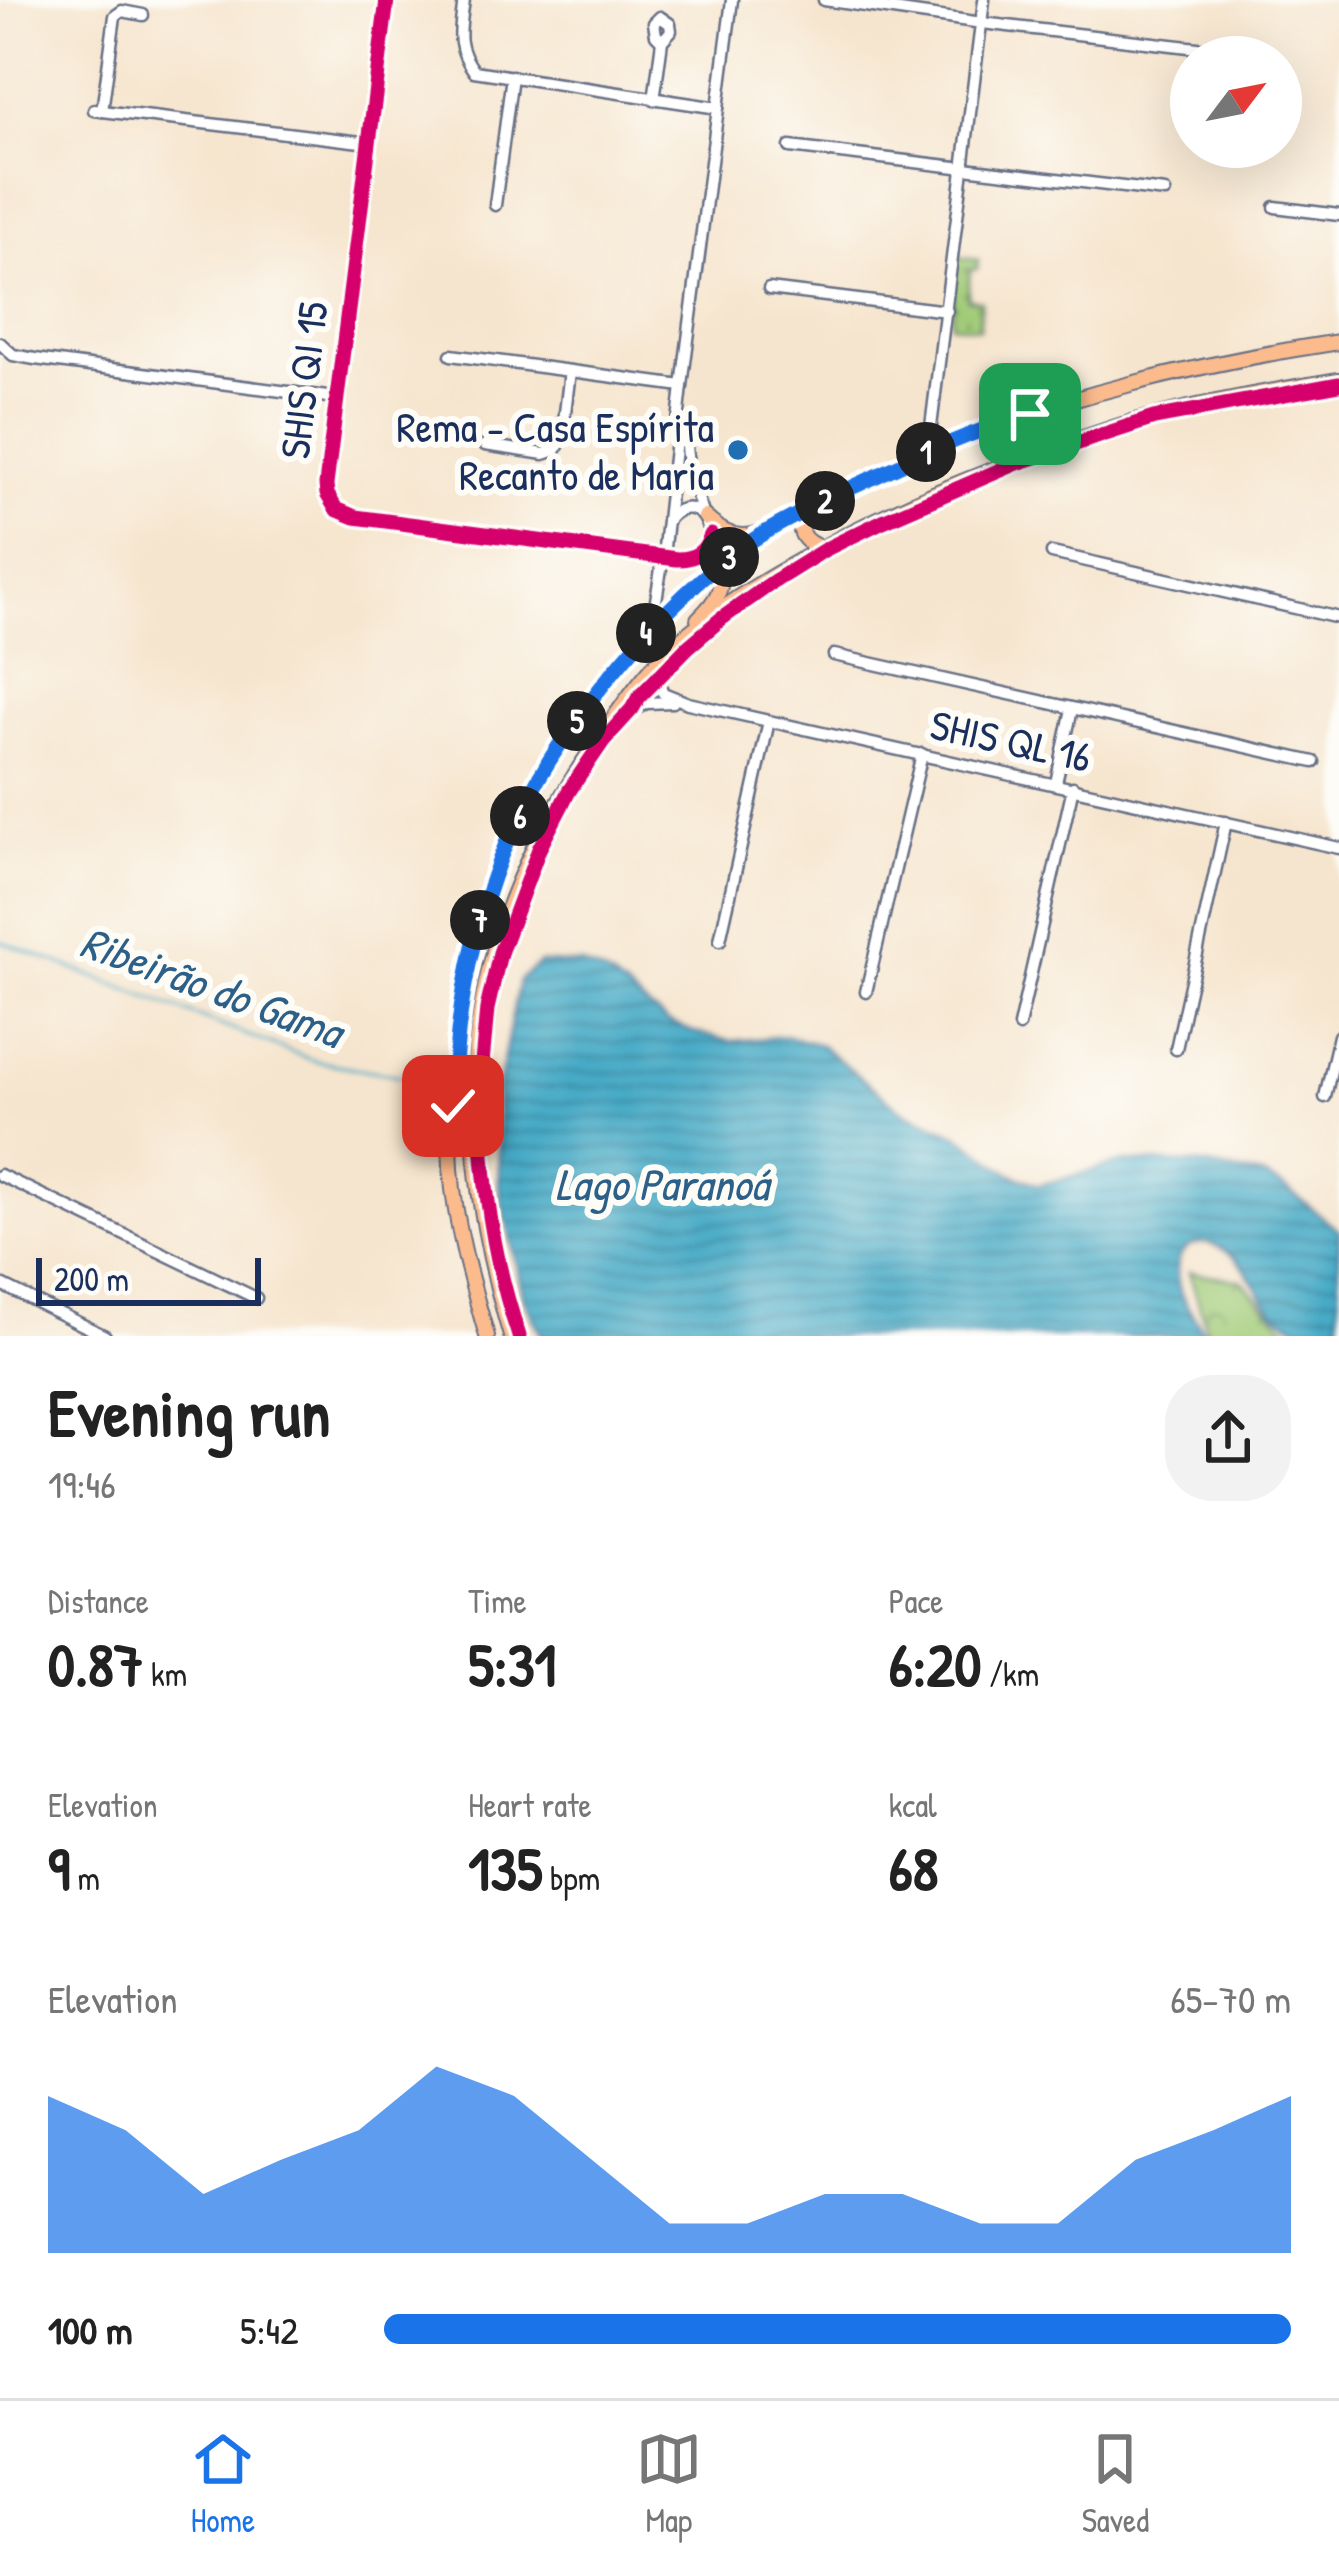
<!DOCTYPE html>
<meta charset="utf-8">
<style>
body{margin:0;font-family:"Patrick Hand",sans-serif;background:#f2f2f2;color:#222;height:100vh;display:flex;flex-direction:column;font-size:45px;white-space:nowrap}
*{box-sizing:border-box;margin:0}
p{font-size:39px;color:#767676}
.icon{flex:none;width:66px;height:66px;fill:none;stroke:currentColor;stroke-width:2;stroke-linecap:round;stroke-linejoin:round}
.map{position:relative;height:1336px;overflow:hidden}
.sheet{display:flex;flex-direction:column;background:#fff;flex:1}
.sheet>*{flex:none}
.needle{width:78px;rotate:58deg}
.buttons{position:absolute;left:1170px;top:36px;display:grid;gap:24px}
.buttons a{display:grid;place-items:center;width:132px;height:132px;border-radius:50%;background:#fff;box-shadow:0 12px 48px #0002;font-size:60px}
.scale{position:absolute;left:36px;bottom:30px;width:225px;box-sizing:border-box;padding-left:12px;border:6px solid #1b2f5e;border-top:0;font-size:33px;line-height:42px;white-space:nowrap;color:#1b2f5e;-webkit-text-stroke:9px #fdfcf7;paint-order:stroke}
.pin{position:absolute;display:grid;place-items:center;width:102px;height:102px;color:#fff;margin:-51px;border-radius:24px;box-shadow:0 6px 18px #0006}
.km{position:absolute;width:60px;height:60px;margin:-30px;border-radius:50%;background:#222;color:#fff;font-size:33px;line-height:60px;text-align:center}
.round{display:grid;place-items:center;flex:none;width:126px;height:126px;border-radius:48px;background:#f2f2f2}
.head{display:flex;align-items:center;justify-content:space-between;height:204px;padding:0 48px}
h1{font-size:66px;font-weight:700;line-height:90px}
.stats{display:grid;grid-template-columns:repeat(3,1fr);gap:18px;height:204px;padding:12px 48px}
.stats div{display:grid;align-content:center}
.stats b{font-size:60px;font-weight:700}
.stats small{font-size:33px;font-weight:400}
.stats p{font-size:33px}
.chart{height:336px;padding:24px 48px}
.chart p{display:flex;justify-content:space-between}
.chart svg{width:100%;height:216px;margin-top:12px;fill:#1a73e8;opacity:.7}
ul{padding:0 48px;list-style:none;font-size:39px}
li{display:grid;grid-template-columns:192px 144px 1fr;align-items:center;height:90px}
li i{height:30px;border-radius:15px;background:#1a73e8}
.tab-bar{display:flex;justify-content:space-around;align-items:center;height:168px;border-top:3px solid #e0e0e0;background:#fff;font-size:33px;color:#767676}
.tab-bar a{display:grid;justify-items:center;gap:6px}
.tab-bar .selected{color:#1a73e8}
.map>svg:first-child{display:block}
.grass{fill:url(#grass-dots);stroke:#5e7d6a;stroke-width:3}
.park{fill:url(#park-crowns);stroke:#5e7d6a;stroke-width:3}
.water{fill:url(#water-rules);stroke:#306c92;stroke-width:3}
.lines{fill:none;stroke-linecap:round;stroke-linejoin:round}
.stream{stroke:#46aac6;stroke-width:3}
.minor-casing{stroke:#686f85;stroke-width:15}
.major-casing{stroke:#686f85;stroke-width:18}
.minor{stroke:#fff;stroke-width:10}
.major{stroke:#fbbb8d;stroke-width:14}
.cycleway-casing{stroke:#fdfcf7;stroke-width:22}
.cycleway{stroke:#d6006c;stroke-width:15}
.route-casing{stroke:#fff;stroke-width:24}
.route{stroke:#1a73e8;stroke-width:15}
.poi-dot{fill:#1f6fb2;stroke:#fdfcf7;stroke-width:4.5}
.labels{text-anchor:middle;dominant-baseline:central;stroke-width:12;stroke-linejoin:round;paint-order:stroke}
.street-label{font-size:42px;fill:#1b2f5e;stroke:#fdfcf7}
.poi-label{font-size:42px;fill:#1b2f5e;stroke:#fdfcf7;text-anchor:end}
.water-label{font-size:45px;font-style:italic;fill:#2c6088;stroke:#fdfcf7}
</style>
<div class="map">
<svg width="1339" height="1336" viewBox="0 0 1339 1336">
<defs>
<pattern id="grass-dots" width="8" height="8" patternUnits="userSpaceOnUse" patternTransform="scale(3)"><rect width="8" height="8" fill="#a1cb77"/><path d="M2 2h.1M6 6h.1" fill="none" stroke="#82a565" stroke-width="1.8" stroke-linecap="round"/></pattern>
<pattern id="park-crowns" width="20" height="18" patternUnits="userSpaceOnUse" patternTransform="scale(3)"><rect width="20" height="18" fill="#a1cb77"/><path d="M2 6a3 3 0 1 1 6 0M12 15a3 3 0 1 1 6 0" fill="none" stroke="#82a565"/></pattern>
<pattern id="water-rules" width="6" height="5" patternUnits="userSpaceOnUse" patternTransform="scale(3)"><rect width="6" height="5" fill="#46aac6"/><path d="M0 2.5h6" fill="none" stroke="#3a8ba4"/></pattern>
</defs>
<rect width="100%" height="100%" fill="#fdfcf7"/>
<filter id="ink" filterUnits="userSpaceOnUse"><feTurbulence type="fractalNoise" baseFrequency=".00833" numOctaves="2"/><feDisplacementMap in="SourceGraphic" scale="24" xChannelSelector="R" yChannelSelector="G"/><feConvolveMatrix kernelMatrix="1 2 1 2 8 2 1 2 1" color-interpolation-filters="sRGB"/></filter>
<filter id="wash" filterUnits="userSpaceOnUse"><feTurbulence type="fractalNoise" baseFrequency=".004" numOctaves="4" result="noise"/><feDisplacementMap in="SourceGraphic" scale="48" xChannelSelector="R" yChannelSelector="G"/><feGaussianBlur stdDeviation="2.7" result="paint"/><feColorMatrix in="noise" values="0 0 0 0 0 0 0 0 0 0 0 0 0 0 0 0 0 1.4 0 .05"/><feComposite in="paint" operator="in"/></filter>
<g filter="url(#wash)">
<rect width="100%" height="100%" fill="#f6e5ce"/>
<!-- grass -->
<path class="grass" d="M 956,257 L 978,260 L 977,269 L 970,270 L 968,299 L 981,301 L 979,328 L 951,324 Z"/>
<!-- park -->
<path class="park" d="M 1189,1272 L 1241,1280 L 1294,1336 L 1209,1336 Z"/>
<!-- water -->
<path class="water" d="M 540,963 L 581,964 L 610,977 L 666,1021 L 696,1033 L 730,1041 L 788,1036 L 821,1045 L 901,1110 L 959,1135 L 1008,1172 L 1039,1185 L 1124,1162 L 1197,1164 L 1262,1176 L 1287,1189 L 1339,1230 L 1339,1336 C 1317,1336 1298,1329 1279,1315 C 1260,1300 1252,1272 1233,1256 C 1201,1230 1169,1244 1179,1287 C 1183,1304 1198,1321 1207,1336 L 542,1336 L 524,1300 L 499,1190 L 497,1092 L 519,980 Z"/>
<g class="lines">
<!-- stream -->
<g class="stream">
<path d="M 0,941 L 315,1061 L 448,1084"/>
<path d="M 481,1089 L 501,1093"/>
</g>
</g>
</g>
<g filter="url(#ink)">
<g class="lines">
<defs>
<g id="minor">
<path d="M 387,0 L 326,485 L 327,494 L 336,509 L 355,517 L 677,559 C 696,559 704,552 711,535"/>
<path d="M 464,0 C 460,31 455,45 474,71 L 718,108"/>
<path d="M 824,0 L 982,23 L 1232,52"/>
<path d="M 654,100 L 662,41 L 671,31 L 670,24 L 660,17 L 654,23 L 656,35 L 662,41"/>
<path d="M 94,110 L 369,143"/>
<path d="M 102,111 L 115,16 L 122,11 L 143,15"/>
<path d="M 790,147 L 1165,192"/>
<path d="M 495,205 L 512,76"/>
<path d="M 1275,207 L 1339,215"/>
<path d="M 769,289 L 947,311"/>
<path d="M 0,343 L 13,355 L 35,359 L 335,398"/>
<path d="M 451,355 L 682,386"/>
<path d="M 683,422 L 689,472 L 720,563"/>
<path d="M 485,445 L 544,454 L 556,450 L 562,438 L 570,371"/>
<path d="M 928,451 L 984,0"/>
<path d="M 668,520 C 677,508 690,504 702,515"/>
<path d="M 1052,553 L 1339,618"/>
<path d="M 652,626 L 663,556 L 682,386 L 732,0"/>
<path d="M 834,655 L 1314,762"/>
<path d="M 659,662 L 659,683 L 663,693 L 688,703 L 1339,848"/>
<path d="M 613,723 L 646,703 L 673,702"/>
<path d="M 1056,783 L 1072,709"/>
<path d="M 720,940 L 769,721"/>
<path d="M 866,992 L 922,754"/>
<path d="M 1019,1026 L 1073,787"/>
<path d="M 1176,1049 L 1226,822"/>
<path d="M 1325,1097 L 1339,1036"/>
<path d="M 0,1175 L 256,1298"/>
<path d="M 0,1284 L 105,1336"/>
</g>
<g id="major">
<path d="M 1001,423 L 1009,426 L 1017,437 L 1014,461"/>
<path d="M 806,510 C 795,529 801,541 821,548"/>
<path d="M 705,517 C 721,532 735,540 757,534"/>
<path d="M 698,619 C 717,601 724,590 720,563"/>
<path d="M 487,1336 C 471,1281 455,1226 451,1168 C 449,1133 452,1095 455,1060 C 471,901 519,789 620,665 C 650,628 683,592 721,562 C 762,531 809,509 855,486 C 879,475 903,462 928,451 C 1053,398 1205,362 1339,342"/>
<path d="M 511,1336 C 446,1117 460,939 593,748 C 617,714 641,676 671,648 C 706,616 758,584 799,561 C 883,512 972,475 1065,444 C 1091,436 1116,426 1143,419 C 1207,402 1273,391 1339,380"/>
</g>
</defs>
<!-- minor casing -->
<use href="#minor" class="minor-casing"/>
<!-- major casing -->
<use href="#major" class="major-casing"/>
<!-- minor -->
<use href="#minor" class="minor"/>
<!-- major -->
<use href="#major" class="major"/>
<defs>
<g id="cycleway">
<path d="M 387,0 L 326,485 L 327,494 L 336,509 L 355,517 L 677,559 C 696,559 704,552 711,535"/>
<path d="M 481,1074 L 487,1009 L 500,953 L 539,849 L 569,791 L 603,741 L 632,709 L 639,697 L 688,647 L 721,619 L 773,582 L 826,549 L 883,521 L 1017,463 L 1154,418 L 1339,384"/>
<path d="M 480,1100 C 482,1180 493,1260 519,1336"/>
</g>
</defs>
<!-- cycleway casing -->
<use href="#cycleway" class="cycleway-casing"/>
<!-- cycleway -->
<use href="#cycleway" class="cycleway"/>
</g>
</g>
<g class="lines" filter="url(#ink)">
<defs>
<path id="route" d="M 453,1106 C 455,1021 470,936 501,856 C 541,752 633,636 718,565 C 758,532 807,510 853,487 C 911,460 968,432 1030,414"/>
</defs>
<!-- route casing -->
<use href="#route" class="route-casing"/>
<!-- route -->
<use href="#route" class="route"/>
</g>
<!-- markers -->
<circle class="poi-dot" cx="738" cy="450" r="12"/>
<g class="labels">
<!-- street labels -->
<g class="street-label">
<text transform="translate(303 380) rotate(-83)">SHIS QI 15</text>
<text transform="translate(1011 740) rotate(12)">SHIS QL 16</text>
</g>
<!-- poi labels -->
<g class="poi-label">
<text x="714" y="426">Rema - Casa Espírita<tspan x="714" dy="48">Recanto de Maria</tspan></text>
</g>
<!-- water labels -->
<g class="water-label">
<text transform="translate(212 986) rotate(20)">Ribeirão do Gama</text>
<text x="662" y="1183">Lago Paranoá</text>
</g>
</g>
</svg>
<div class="buttons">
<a><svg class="needle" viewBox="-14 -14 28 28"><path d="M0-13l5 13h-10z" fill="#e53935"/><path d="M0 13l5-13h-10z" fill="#767676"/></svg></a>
</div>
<div class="scale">200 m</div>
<div class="pin" style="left:1030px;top:414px;background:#1e9e55"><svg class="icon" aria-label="arrive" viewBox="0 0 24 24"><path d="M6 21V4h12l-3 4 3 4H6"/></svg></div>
<div class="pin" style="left:453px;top:1106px;background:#d93025"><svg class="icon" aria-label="check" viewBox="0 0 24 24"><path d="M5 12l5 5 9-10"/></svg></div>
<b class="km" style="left:926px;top:452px">1</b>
<b class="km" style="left:825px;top:501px">2</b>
<b class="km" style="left:729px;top:557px">3</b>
<b class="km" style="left:646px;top:633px">4</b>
<b class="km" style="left:577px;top:721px">5</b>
<b class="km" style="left:520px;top:816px">6</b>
<b class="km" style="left:480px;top:920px">7</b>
</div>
<section class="sheet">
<div class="head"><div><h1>Evening run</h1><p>19:46</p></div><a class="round"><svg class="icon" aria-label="share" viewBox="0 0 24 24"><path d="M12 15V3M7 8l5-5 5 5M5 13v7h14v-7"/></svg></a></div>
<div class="stats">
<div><p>Distance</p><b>0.87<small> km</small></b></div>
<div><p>Time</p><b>5:31</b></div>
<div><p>Pace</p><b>6:20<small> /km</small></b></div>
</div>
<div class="stats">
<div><p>Elevation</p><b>9<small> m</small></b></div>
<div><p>Heart rate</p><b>135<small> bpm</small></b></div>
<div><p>kcal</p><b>68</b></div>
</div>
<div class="chart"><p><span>Elevation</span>65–70 m</p>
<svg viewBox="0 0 160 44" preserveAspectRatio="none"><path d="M0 44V12L10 19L20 32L30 25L40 19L50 6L60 12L70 25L80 38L90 38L100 32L110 32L120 38L130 38L140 25L150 19L160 12V44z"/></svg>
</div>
<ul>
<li><b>100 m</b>5:42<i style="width:100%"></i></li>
</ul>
</section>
<nav class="tab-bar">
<a class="selected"><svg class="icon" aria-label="home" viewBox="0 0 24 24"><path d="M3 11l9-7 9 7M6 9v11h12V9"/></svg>Home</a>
<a><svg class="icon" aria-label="map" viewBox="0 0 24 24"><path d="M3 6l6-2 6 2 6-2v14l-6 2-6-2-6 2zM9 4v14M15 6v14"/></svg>Map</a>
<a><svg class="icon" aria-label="saved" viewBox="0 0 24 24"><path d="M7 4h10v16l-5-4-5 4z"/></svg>Saved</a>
</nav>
